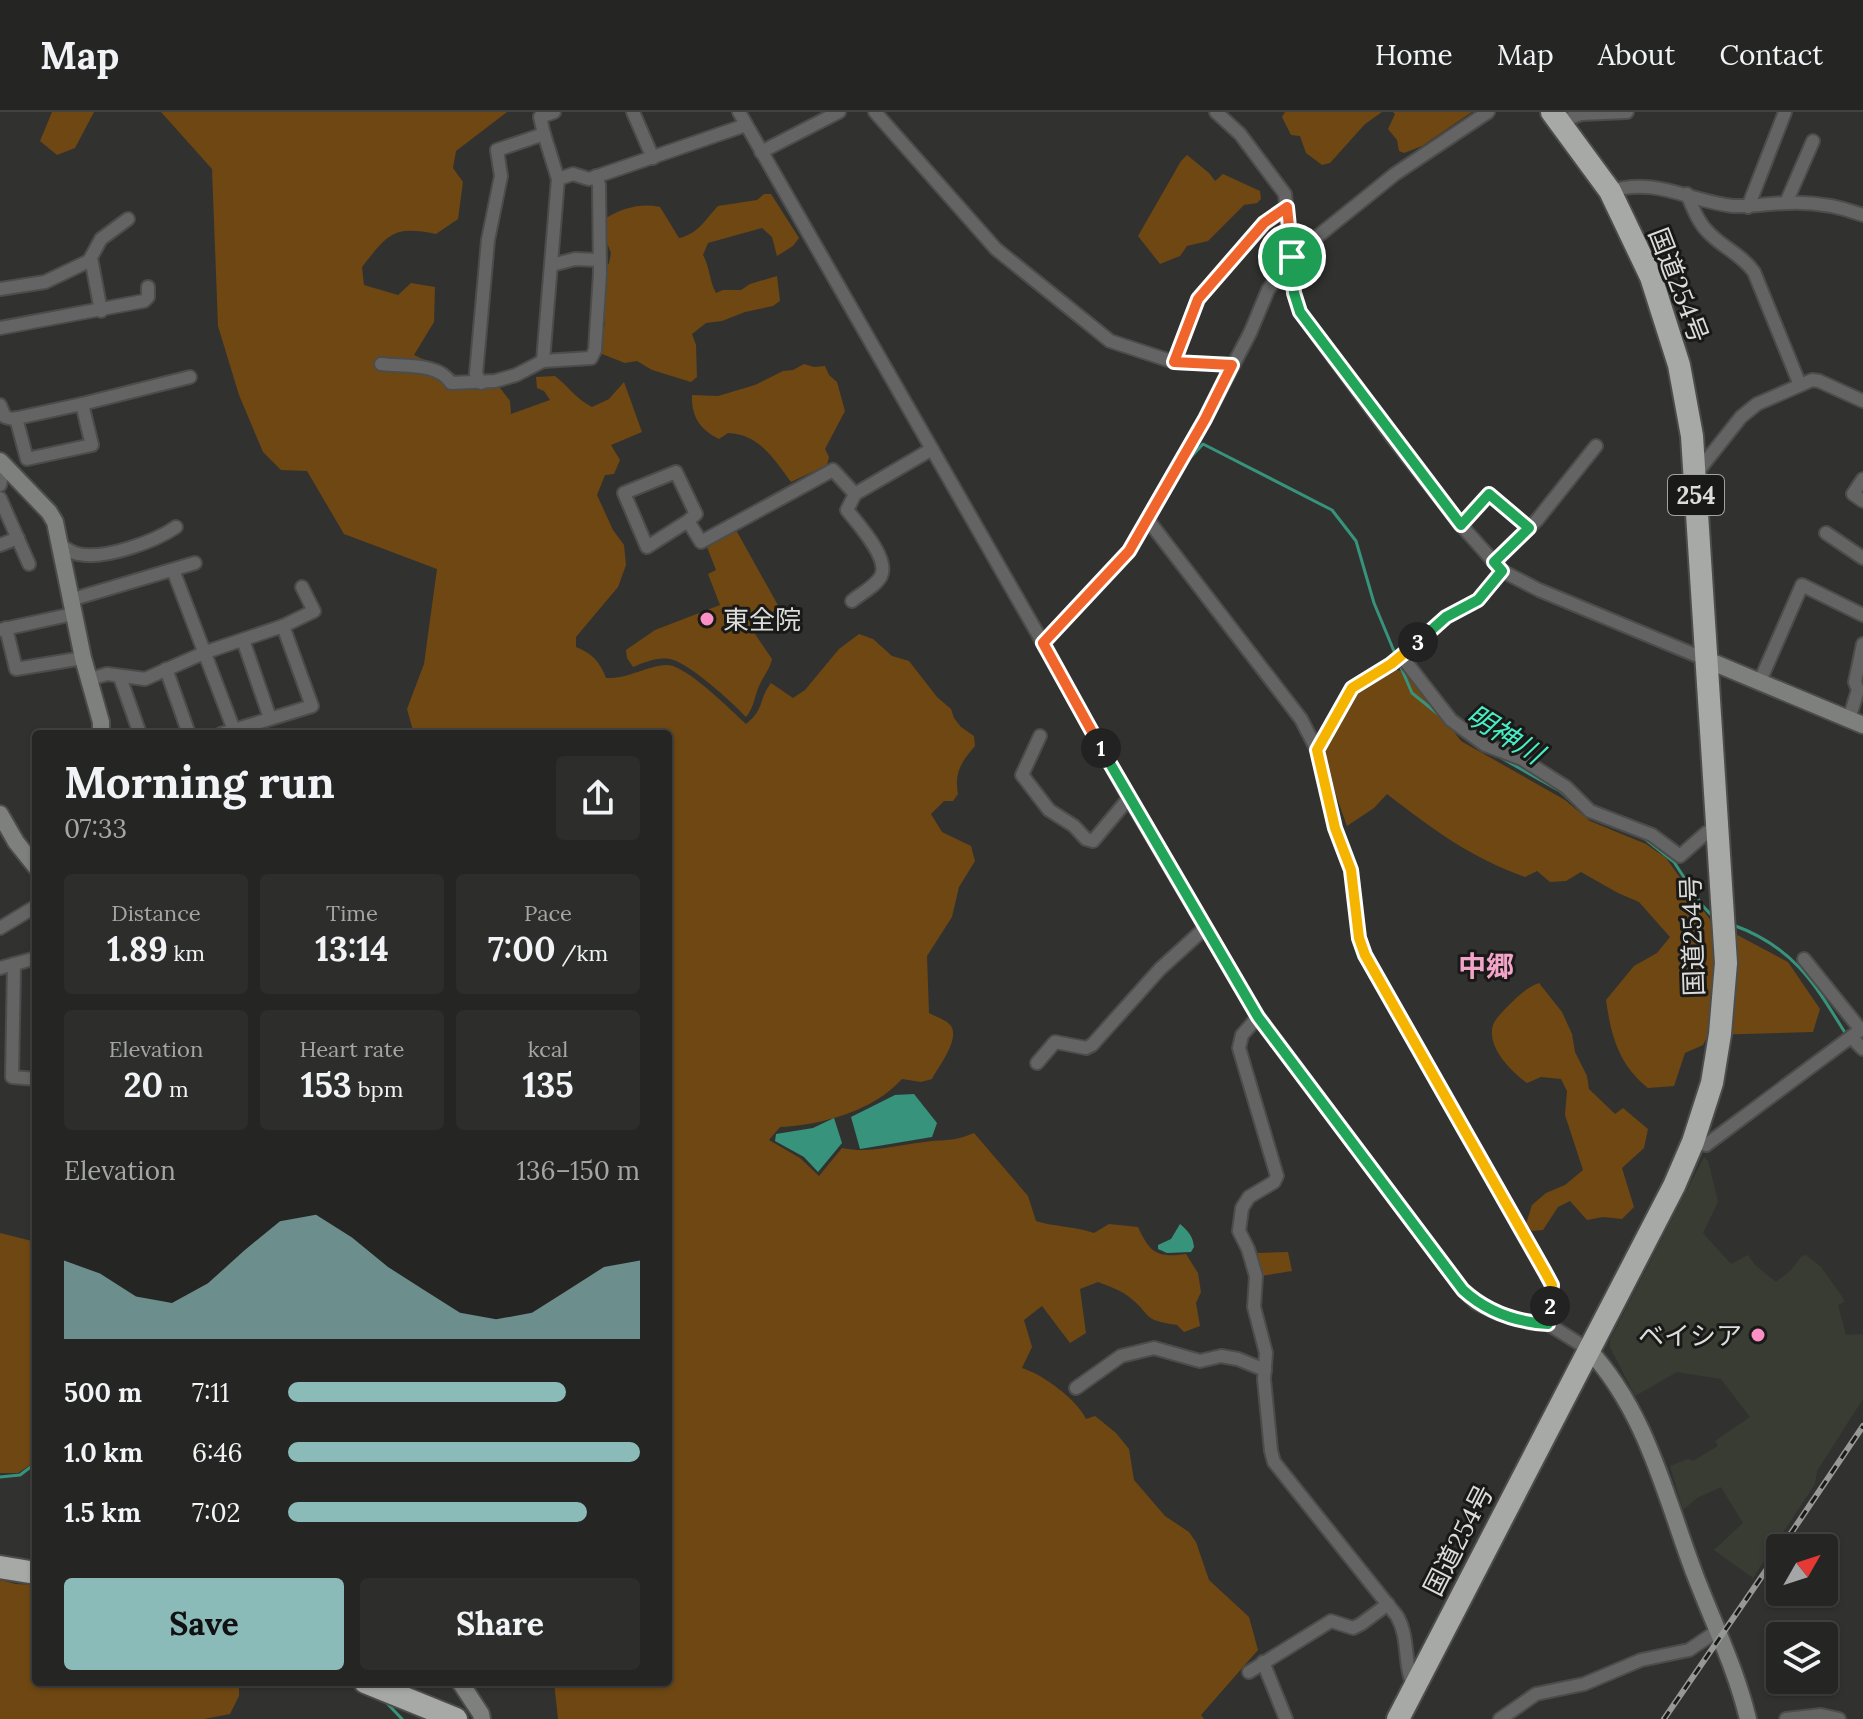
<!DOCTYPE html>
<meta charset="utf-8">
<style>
body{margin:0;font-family:Lora,"Noto Sans JP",serif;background:#2d2e2b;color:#f1f3f6;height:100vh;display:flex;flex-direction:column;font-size:30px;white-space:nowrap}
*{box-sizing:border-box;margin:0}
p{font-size:26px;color:#a3a5a6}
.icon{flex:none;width:44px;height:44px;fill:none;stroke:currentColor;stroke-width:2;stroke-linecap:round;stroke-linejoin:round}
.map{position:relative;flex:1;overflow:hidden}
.drawer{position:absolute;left:32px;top:618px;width:640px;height:956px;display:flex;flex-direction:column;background:#252623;border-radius:8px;box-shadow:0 2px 6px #0004,0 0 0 2px #424341}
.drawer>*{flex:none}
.needle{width:52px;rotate:51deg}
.tools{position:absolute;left:1766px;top:1422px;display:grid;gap:16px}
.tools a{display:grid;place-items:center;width:72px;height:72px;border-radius:8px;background:#252623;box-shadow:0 2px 6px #0004,0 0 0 2px #424341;font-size:40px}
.pin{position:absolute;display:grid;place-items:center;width:68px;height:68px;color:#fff;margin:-34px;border:4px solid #fff;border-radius:50%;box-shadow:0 2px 8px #0007}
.km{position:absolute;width:40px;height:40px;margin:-20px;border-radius:50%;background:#222;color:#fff;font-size:22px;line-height:40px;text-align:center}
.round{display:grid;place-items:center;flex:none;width:84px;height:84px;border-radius:8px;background:#2d2e2b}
.head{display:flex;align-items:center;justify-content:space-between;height:136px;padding:0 32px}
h1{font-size:44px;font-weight:700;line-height:60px}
.stats{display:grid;grid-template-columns:repeat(3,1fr);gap:12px;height:136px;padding:8px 32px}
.stats div{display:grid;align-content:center;border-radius:8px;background:#2d2e2b;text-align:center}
.stats b{font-size:34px;font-weight:700}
.stats small{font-size:22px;font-weight:400}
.stats p{font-size:22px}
.chart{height:224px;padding:16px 32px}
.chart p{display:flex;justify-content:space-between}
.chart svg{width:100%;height:144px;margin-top:8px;fill:#8bbbb9;opacity:.7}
.button{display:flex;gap:16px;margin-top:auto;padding:16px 32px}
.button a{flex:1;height:92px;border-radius:8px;background:#8bbbb9;color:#111;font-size:32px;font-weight:700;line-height:92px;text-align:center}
.button a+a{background:#2d2e2b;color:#f1f3f6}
ul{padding:0 32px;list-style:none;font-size:26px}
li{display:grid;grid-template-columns:128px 96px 1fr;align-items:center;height:60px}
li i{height:20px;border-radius:10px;background:#8bbbb9}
header{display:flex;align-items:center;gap:48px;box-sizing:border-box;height:112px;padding:0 40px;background:#252623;border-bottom:2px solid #424341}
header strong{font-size:38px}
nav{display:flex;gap:44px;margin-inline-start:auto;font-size:28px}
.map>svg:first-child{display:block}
.built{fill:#393c33}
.green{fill:#6e4713}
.water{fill:#37937b}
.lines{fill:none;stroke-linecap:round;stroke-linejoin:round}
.stream{stroke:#37937b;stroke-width:3}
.street-casing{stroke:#4c4d4b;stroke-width:16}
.secondary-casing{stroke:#4c4d4b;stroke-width:20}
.highway-casing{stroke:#4c4d4b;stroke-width:26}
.street{stroke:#636463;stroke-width:12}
.secondary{stroke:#7e807e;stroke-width:16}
.highway{stroke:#a6a9a6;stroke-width:22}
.rail-casing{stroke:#979895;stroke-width:6}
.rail{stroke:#191a18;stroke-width:3;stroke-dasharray:9;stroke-linecap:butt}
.split-1-casing{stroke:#fff;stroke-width:16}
.split-2-casing{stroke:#fff;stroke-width:16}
.split-3-casing{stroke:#fff;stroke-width:16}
.split-4-casing{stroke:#fff;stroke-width:16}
.split-1{stroke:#f0652b;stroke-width:10}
.split-2{stroke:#22a559;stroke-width:10}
.split-3{stroke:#f5b400;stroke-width:10}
.split-4{stroke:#22a559;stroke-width:10}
.poi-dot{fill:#fc8fc3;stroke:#191a18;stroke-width:3}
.labels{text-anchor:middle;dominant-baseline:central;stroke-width:6;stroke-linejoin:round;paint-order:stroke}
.shield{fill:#191a18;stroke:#a2a2a0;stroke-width:2}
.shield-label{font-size:24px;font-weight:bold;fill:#dcdddb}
.street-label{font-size:26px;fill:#dcdddb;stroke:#191a18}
.poi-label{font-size:26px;fill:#dcdddb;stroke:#191a18;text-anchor:start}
.water-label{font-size:28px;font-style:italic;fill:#46efc5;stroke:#191a18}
.neighbourhood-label{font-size:28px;font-weight:bold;fill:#f2a5c8;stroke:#191a18}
</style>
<header>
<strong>Map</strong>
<nav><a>Home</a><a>Map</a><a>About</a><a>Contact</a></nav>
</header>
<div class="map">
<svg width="1863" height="1607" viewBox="0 0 1863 1607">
<rect width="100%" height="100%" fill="#31322f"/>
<!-- built -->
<path class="built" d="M 1704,1045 L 1708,1049 L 1718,1090 L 1703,1121 L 1731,1152 L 1748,1143 L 1755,1153 L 1776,1170 L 1791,1158 L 1802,1144 L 1806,1143 L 1821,1155 L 1843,1186 L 1844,1190 L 1838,1193 L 1846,1223 L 1863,1222 L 1863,1287 L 1817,1359 L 1815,1372 L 1753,1466 L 1714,1438 L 1743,1411 L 1721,1375 L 1697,1386 L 1683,1398 L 1670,1354 L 1688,1347 L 1693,1349 L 1718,1334 L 1715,1329 L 1750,1305 L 1721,1267 L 1677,1260 L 1635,1284 L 1610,1235 L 1610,1228 Z"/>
<!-- green -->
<g class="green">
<path d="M 52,0 L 94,0 L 75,36 L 57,43 L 40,29 Z"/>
<path d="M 161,0 L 507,0 L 456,39 L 453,56 L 463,70 L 458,107 L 436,122 C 393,113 388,122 362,155 L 364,173 L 398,183 L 411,171 L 435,175 L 434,210 L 414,243 L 486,277 L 497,272 L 510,289 L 511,302 L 550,288 L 544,279 L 537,276 L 536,265 L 555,264 C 569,275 576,287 592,295 L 609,287 L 624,270 L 642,320 L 611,333 L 620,348 L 614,362 L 605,363 L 597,383 L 613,418 L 624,433 L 626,453 L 618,475 L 576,525 L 576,535 C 592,541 600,550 606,566 C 629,567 645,554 667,553 C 686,553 731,598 746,612 C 765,597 758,588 771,571 L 793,586 L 805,578 L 839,537 L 859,522 L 873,527 L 892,544 L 909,549 L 937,585 L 951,597 L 954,606 L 961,615 L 974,624 L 975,634 C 961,650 954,661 958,682 L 953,689 L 944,689 L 931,702 L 942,720 L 971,734 L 975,749 L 959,775 L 952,805 L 927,844 L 929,901 C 936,905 947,908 951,914 C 960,928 938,955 932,967 L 921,970 L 902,967 C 873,999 822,1013 780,1015 L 769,1028 L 800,1046 L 819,1064 L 842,1036 C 871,1042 895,1033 925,1030 C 946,1027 953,1030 974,1021 L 1028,1084 L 1036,1109 C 1055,1115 1074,1114 1094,1121 L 1109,1112 L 1138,1115 C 1150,1141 1157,1146 1186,1142 L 1198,1161 L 1201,1180 L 1196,1191 L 1200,1214 L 1184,1220 L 1177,1213 C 1140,1208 1153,1203 1128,1184 C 1120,1178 1108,1174 1098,1170 L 1080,1177 L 1086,1221 L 1070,1231 L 1042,1194 L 1024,1208 L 1032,1235 L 1022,1256 C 1044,1263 1076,1287 1086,1307 L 1095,1304 L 1116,1321 L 1129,1337 L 1134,1368 L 1165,1404 L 1189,1420 L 1196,1430 L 1209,1468 L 1249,1505 L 1258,1538 L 1201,1603 L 1204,1607 L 558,1607 L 554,1570 L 668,1570 L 668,622 L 414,622 L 407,597 L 424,552 L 437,457 L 344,422 L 307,359 L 281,358 L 263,340 L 239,283 L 218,214 L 212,57 Z"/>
<path d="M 1285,0 L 1382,0 L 1365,12 L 1330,51 L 1322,53 L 1306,41 L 1300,24 L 1291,23 L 1282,5 Z"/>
<path d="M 1393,0 L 1472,0 L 1422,34 L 1404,41 L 1399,39 L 1397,28 L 1388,17 L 1395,2 Z"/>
<path d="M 1187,43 L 1209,61 L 1215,69 L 1223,62 L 1260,79 L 1261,87 L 1257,91 L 1244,93 L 1208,129 L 1187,134 L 1180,144 L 1160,152 L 1138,124 L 1181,49 Z"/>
<path d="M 764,82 L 771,82 L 799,126 L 793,134 L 777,144 L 772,125 L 762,116 L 708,131 L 703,143 C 710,156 709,168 716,181 L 723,178 L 741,178 L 750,172 L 777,164 L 780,189 L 773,194 L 745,200 L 722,209 L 706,211 L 692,222 L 696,233 L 697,265 L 691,270 L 652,258 L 637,249 L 625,251 L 602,242 L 600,228 L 605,213 L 604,160 L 609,151 L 611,141 L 603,121 L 606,106 C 623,96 641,91 660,95 L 679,126 C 698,122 705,108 718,94 L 757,88 Z"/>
<path d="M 804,252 L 814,255 L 825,254 L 829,263 L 837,270 L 845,299 L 825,337 L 829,345 L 827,353 L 791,370 C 774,347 759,322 728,321 L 719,327 C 700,318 691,304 692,283 L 718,284 L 755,273 L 783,259 L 793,258 Z"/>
<path d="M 736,418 L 779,495 L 751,516 L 772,547 C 770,557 764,563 760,572 C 754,584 755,594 746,605 C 732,590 688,550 670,547 C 657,545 645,550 633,555 L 627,546 L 626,538 L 655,518 L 720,493 L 708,462 L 716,458 L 707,435 Z"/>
<path d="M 1397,558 L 1409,560 L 1461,629 L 1565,688 L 1590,709 L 1646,732 L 1666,746 L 1711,809 L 1788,850 L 1820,897 L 1813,920 L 1708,923 L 1703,933 L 1685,941 L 1674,974 L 1648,976 C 1619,953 1611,924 1606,888 L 1634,854 L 1657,841 L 1670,825 L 1639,790 L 1618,781 L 1581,760 L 1566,769 L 1550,770 L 1537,759 L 1525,765 C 1468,744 1434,718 1387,682 L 1374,696 L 1347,714 L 1333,675 L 1324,638 L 1356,580 Z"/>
<path d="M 1539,871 L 1562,900 L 1572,922 L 1575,940 L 1587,964 L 1589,977 L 1615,1002 L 1623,996 L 1648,1017 L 1644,1036 L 1622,1056 L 1634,1095 L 1622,1107 L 1603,1105 L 1587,1108 L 1570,1089 L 1558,1095 L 1543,1118 L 1532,1119 L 1526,1112 L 1532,1093 L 1546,1081 L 1565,1073 L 1583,1058 L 1565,1003 L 1567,979 L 1561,967 L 1541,965 L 1527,971 C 1512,960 1486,935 1493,913 C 1495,907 1504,898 1509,893 C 1518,884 1526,876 1539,871 Z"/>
<path d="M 0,1121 L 36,1130 L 36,1349 L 18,1361 L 0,1361 Z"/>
<path d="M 1288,1140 L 1292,1159 L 1261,1164 L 1256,1141 Z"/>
<path d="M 0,1468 L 16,1472 L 36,1473 L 36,1570 L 239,1570 L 239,1584 L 230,1602 L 204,1607 L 0,1607 Z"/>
</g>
<!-- water -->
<g class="water">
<path d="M 914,982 L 937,1011 L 932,1025 L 860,1037 L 851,1005 L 895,983 Z"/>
<path d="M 834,1006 L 842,1031 L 818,1060 L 804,1045 L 775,1029 L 776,1022 L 813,1016 Z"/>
<path d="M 1180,1112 C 1188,1119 1193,1124 1194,1135 L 1191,1140 L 1167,1141 L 1158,1137 L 1158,1133 L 1171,1127 Z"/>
</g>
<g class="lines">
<!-- stream -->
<g class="stream">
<path d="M 1191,345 L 1203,332 L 1332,398 L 1356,429 L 1374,491 L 1396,544"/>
<path d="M 1399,551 L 1412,581 L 1443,606"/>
<path d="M 1498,644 L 1560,679 L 1573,691"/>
<path d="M 1644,726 L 1674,750 L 1702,793 L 1714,806"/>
<path d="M 1733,813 C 1794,835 1815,872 1847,924"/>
<path d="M 0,1365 L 20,1363 L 36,1351"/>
<path d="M 384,1588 L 402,1607"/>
</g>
<defs>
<g id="street">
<path d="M 633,0 L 653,46"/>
<path d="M 739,0 L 1043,531 L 1129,686 L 1257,903 L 1463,1178 L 1476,1191 L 1497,1201 L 1531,1211 L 1548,1212 L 1588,1237"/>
<path d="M 875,0 L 996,137 L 1110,229 L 1174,250 L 1232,253"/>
<path d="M 1216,0 L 1240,22 L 1285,82 L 1294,181 L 1300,200 L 1392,325 L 1461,413 L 1502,459 L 1539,478 L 1705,547"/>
<path d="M 1560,10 L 1581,2 L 1627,0"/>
<path d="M 544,22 L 540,5 L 554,0"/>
<path d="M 761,40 L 839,0"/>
<path d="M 558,67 L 573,62 L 589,67 L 746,13"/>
<path d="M 1610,79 C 1657,65 1688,89 1733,94 C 1752,95 1770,91 1789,91 C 1815,90 1838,94 1863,103"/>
<path d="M 1687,82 C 1693,96 1698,111 1710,122 C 1724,136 1742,143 1754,160 L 1800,273"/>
<path d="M 1786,91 L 1813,29"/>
<path d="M 1748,95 L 1785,0"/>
<path d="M 91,146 L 101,199"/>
<path d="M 552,153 L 575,147 L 598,148"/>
<path d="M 0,177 L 45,170 L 89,149 L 101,127 L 128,107"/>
<path d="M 0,216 L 144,189 L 148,185 L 148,175"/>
<path d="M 1174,250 L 1198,187 L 1264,111 L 1287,95"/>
<path d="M 381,252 C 403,255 438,250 451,271 L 495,269 L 516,263 L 543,249 L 591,246 L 595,238 L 600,162 L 599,73 L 596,64"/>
<path d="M 481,271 L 476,262 L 488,128 L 501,64 L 497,38 L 544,22 L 558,67 L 543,249"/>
<path d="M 82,292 L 190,265"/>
<path d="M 0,293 L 5,305 L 13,307 L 82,292 L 92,333 L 27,347 L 16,306"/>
<path d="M 1695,363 L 1741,305 L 1757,292 L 1812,268 L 1819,269 L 1863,289"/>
<path d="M 1863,367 L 1853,382 L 1863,389"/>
<path d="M 0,373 L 4,354"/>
<path d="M 0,386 L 29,452"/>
<path d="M 1148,408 L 1301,607 L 1317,638 L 1335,716 L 1351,758 L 1359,826 L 1365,843 L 1552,1173 L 1548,1212"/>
<path d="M 688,409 L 696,402 L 676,360 L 624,381 L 647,435 L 688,409 L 701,430 L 833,358 L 855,382 L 932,337"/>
<path d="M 1461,413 L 1489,382 L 1529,416"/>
<path d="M 1826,421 L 1863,446"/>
<path d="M 0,433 L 18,426"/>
<path d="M 62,434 C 67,437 72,441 78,442 C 104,448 154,430 176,415"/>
<path d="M 1494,450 L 1537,408 L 1596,334"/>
<path d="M 173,458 L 234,618"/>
<path d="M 70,488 L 195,451"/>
<path d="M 852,489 C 860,482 876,474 881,464 C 890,446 857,411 847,398 L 855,382"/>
<path d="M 283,514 L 314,499 L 302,475"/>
<path d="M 6,516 L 16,557 L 83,546"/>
<path d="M 0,518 L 73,502"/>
<path d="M 243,528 L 270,606"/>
<path d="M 1043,531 L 1129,439 L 1205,307 L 1250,221 L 1268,178 L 1292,145 L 1395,62 L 1488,0"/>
<path d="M 1402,545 L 1451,608 L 1485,633 L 1522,647 L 1566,675 L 1590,699 L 1652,723 L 1680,744 L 1706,721 L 1715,716"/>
<path d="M 166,557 L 189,622"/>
<path d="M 120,565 L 140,622"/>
<path d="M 90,567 L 107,562 L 145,567 L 206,540 L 283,514 L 312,594 L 221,622"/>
<path d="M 1760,569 L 1802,473 L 1863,503"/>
<path d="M 1849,607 L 1858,578 L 1855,570 L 1863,532"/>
<path d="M 1040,624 L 1022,663 L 1049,698 L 1074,714 L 1086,727 L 1093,729 L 1129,686"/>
<path d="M 1317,638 L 1352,576 L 1402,545 L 1446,505 L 1478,488 L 1502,459"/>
<path d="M 0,816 L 33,796 L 36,800"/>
<path d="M 1804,847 L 1861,918"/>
<path d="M 14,852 L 12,965 L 36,967"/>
<path d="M 0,856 L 36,846"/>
<path d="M 1258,905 L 1242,923 L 1239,936 L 1277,1064 L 1274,1070 L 1249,1085 L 1242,1096 L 1239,1119 L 1248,1137 L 1256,1164 L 1254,1195 L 1266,1241 L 1264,1267 L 1271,1339 L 1274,1350 L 1397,1504 C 1410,1527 1403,1552 1414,1576"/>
<path d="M 1851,925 L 1863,937"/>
<path d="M 1037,951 L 1055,930 L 1086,936 L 1092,933 L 1160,857 L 1205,816"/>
<path d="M 1693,1030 L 1706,1033 L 1863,916"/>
<path d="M 1076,1276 L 1121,1244 L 1154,1236 L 1200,1249 L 1221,1244 L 1238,1247 L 1265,1258"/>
<path d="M 1263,1550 L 1286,1607"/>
<path d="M 1249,1560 L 1331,1509 L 1353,1516 L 1361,1512 L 1388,1492"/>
<path d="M 1500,1607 L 1536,1582 L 1584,1572 L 1641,1548 L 1689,1538 L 1717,1519"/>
<path d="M 1786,1607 L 1821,1603 L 1839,1607"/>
</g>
<g id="secondary">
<path d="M 0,349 L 49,400 L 55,410 L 83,546 L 101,610 L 101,622"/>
<path d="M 1705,547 L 1863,613"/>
<path d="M 0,702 L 16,730 L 36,755"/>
<path d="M 1588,1237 C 1647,1300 1665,1384 1695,1463 C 1713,1510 1736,1557 1748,1607"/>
<path d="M 460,1570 L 481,1602 L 482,1607"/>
</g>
<g id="highway">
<path d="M 0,1455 L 36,1461"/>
<path d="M 365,1570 L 456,1607"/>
<path d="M 1398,1607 L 1674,1074 L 1693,1030 L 1712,971 L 1720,922 L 1726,851 L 1692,324 L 1679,253 L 1651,165 L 1610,79 L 1552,0"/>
</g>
</defs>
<!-- street casing -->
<use href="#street" class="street-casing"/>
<!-- secondary casing -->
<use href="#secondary" class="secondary-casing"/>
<!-- highway casing -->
<use href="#highway" class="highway-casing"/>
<!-- street -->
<use href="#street" class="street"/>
<!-- secondary -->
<use href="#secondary" class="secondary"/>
<!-- highway -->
<use href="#highway" class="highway"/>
<defs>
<g id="rail">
<path d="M 1781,1436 L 1863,1314"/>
<path d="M 1664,1607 L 1780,1438"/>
</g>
</defs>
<!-- rail casing -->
<use href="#rail" class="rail-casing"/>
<!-- rail -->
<use href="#rail" class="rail"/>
</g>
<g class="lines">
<defs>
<path id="split-1" d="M 1101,636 L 1043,531 L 1129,439 L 1205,307 L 1232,253 L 1174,250 L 1198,187 L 1264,111 L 1287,95 L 1292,145"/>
<path id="split-2" d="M 1101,636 L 1258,905 L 1463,1178 C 1487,1200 1516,1210 1548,1212 L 1550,1194"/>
<path id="split-3" d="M 1418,530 L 1391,552 L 1352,576 L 1317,638 L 1335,716 L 1351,758 L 1359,826 L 1365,843 L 1545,1160 L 1552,1173 L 1550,1194"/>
<path id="split-4" d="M 1292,145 L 1294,181 L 1300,200 L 1461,413 L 1489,382 L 1529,416 L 1494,450 L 1502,459 L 1478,488 L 1446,505 L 1418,530"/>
</defs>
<!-- split-1 casing -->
<use href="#split-1" class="split-1-casing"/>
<!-- split-2 casing -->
<use href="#split-2" class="split-2-casing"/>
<!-- split-3 casing -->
<use href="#split-3" class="split-3-casing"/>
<!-- split-4 casing -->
<use href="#split-4" class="split-4-casing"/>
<!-- split-1 -->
<use href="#split-1" class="split-1"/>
<!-- split-2 -->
<use href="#split-2" class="split-2"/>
<!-- split-3 -->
<use href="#split-3" class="split-3"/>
<!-- split-4 -->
<use href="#split-4" class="split-4"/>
</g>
<!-- markers -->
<g class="poi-dot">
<circle cx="707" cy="507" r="8"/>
<circle cx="1758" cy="1223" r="8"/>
</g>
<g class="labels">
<!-- shield labels -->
<rect class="shield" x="1668" y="363" width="56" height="40" rx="6"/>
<g class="shield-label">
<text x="1696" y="383">254</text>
</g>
<!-- street labels -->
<g class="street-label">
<text transform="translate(1679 173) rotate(69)">国道254号</text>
<text transform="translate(1692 824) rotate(-92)">国道254号</text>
<text transform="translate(1458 1428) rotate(-63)">国道254号</text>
</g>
<!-- poi labels -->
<g class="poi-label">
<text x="723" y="507">東全院</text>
<text x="1742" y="1223" text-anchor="end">ベイシア</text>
</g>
<!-- water labels -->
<g class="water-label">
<text transform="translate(1505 622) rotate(32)">明神川</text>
</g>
<!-- neighbourhood labels -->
<g class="neighbourhood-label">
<text x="1486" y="854">中郷</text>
</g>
</g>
</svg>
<div class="tools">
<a><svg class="needle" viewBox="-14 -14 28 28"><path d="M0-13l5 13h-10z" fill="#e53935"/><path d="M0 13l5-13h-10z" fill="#a3a5a6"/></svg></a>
<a><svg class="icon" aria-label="layers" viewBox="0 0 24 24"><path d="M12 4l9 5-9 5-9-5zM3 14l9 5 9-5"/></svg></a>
</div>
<div class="pin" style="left:1292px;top:145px;background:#1e9e55"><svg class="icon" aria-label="arrive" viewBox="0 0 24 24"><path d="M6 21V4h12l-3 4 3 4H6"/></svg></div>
<b class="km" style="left:1101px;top:636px">1</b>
<b class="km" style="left:1550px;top:1194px">2</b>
<b class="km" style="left:1418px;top:530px">3</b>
<section class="drawer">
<div class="head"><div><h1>Morning run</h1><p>07:33</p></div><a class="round"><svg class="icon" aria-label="share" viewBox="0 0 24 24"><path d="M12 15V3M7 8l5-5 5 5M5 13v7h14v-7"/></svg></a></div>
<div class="stats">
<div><p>Distance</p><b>1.89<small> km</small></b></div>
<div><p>Time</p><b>13:14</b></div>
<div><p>Pace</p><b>7:00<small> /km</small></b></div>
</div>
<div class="stats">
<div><p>Elevation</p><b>20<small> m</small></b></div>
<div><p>Heart rate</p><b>153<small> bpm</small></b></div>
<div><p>kcal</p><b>135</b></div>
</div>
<div class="chart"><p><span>Elevation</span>136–150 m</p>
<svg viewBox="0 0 160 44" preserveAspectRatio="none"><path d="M0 44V20L10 24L20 31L30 33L40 27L50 17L60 8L70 6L80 13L90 22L100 29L110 36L120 38L130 36L140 29L150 22L160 20V44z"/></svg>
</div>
<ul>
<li><b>500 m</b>7:11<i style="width:79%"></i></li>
<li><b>1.0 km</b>6:46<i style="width:100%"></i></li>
<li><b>1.5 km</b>7:02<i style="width:85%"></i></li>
</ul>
<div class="button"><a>Save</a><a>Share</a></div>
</section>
</div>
